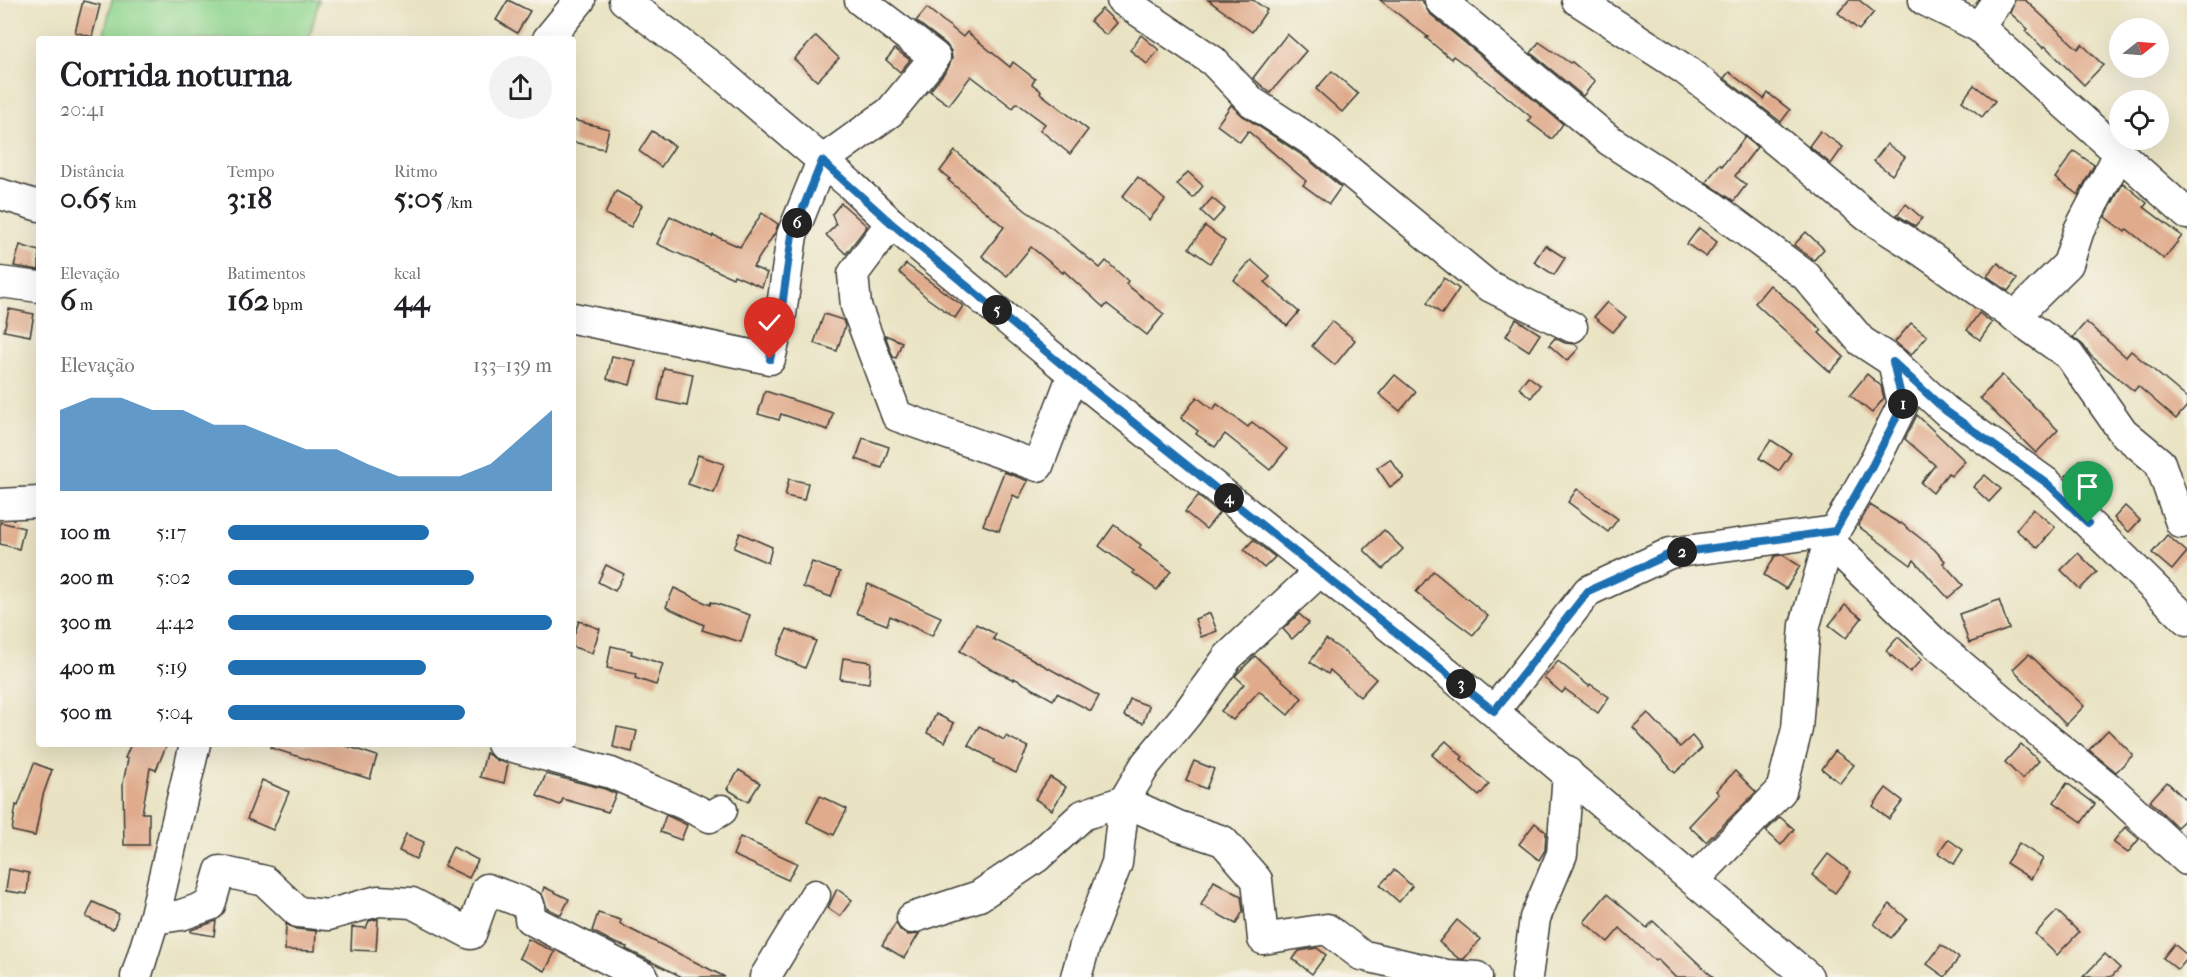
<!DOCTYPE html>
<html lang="pt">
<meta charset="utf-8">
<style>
body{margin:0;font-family:"IM FELL French Canon",serif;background:#f2f2f2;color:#202124;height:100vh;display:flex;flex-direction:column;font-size:22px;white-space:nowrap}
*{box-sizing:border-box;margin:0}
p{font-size:20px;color:#757577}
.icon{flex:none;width:33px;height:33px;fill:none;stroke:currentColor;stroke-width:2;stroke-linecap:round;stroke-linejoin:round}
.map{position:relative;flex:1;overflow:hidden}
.side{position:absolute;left:36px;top:36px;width:540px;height:711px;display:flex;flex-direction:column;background:#fff;border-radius:6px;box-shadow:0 6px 24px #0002}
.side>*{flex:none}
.needle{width:39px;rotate:73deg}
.buttons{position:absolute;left:2109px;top:18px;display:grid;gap:12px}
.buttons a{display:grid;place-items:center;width:60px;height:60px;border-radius:50%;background:#fff;box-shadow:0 6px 24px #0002;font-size:30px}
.pin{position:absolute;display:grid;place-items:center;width:51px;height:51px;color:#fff;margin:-62px -26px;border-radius:50% 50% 50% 0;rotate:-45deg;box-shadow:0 0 6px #0007}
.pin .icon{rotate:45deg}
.km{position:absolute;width:30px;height:30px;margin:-15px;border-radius:50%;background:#222;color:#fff;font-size:16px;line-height:30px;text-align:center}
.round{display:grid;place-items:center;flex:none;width:63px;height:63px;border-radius:32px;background:#f2f2f2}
.headline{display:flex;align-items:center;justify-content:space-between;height:102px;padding:0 24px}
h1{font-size:33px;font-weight:700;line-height:45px}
.stats{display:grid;grid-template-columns:repeat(3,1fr);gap:9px;height:102px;padding:6px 24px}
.stats div{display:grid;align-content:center}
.stats b{font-size:30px;font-weight:700}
.stats small{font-size:16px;font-weight:400}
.stats p{font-size:16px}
.chart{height:168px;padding:12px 24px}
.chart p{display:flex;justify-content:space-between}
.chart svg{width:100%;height:108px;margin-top:6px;fill:#1f6fb2;opacity:.7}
ul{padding:0 24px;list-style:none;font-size:20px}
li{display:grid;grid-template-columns:96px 72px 1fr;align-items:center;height:45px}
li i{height:15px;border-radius:8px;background:#1f6fb2}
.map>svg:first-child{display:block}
.green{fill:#91d791;stroke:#567a56;stroke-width:1.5}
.building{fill:#e0ab8c}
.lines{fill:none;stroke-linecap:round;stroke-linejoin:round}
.minor-casing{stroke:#3b3a35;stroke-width:33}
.minor{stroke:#fff;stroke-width:30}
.route-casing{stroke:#fff;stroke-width:12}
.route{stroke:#1f6fb2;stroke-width:8}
</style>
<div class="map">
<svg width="2187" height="977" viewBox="0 0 2187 977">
<rect width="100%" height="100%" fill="#f7f3e8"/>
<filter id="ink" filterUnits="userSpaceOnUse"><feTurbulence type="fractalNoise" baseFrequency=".0167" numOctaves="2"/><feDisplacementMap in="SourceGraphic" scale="12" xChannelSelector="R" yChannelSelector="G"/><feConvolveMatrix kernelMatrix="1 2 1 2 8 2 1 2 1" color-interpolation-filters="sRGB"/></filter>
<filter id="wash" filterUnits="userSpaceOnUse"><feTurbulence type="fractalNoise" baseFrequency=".008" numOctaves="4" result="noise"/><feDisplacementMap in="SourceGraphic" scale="24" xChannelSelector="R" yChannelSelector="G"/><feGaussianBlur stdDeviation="1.35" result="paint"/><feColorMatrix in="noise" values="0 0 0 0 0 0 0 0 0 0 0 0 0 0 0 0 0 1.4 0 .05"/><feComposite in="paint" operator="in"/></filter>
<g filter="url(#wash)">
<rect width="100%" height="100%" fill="#e9e3c3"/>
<!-- green -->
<path class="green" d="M 112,0 L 319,0 L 309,39 L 103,39 Z"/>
<g id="blocks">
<!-- building -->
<g class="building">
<path d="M 508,0 L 530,11 L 517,33 L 496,20 Z"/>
<path d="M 1208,0 L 1253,0 L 1267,10 L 1252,32 Z"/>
<path d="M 1380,0 L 1421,0 L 1423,2 L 1429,13 L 1563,124 L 1552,139 L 1528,121 L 1531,117 L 1489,82 L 1453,56 L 1451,59 L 1426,38 L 1428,37 Z"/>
<path d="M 1849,0 L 1859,0 L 1874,12 L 1859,30 L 1838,13 Z"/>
<path d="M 2015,0 L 2025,0 L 2078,49 L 2082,44 L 2103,65 L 2084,85 L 2045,46 L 2043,48 L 2026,31 L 2028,29 L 2010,13 Z"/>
<path d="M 83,1 L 100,5 L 92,37 L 75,32 Z"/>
<path d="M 927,8 L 963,37 L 967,32 L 1010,67 L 1013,62 L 1035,79 L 1032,84 L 1041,91 L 1040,93 L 1088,130 L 1070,154 L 1040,130 L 1045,124 L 1017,103 L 1013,108 L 971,76 L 949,105 L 930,91 L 948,68 L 952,59 L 951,51 L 946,44 L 916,21 Z"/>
<path d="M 1102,9 L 1117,23 L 1106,35 L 1090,21 Z"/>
<path d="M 1287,34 L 1306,51 L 1270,93 L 1253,78 Z"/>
<path d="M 1141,35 L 1159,50 L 1147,64 L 1130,50 Z"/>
<path d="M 816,36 L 839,58 L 817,81 L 794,59 Z"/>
<path d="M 1539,42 L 1570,63 L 1572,62 L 1595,81 L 1583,96 L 1531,53 Z"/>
<path d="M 895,49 L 910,60 L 900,72 L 886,60 Z"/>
<path d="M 1332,71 L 1358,94 L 1342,112 L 1316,89 Z"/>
<path d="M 1729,72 L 1764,99 L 1768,93 L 1790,110 L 1781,122 L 1724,78 Z"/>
<path d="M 1974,85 L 1995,101 L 1982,117 L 1962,101 Z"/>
<path d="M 1231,105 L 1243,116 L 1305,157 L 1341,187 L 1329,204 L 1303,185 L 1306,181 L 1248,131 L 1240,142 L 1217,125 Z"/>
<path d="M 573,120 L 609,129 L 604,149 L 573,142 Z"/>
<path d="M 652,131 L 675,146 L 661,167 L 639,151 Z"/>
<path d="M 1820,131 L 1843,147 L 1831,164 L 1809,146 Z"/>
<path d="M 1745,137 L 1757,147 L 1735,176 L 1746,185 L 1734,201 L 1706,182 L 1720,164 L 1722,166 Z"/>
<path d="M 1887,144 L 1905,157 L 1892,175 L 1874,161 Z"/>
<path d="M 955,151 L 1026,211 L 1053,229 L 1100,268 L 1106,261 L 1128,281 L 1126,284 L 1164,314 L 1147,335 L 1107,304 L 1104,308 L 1064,271 L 1063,273 L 1031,247 L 1007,276 L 982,256 L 1004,227 L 948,180 L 950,179 L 940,171 Z"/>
<path d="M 2074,151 L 2094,165 L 2078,195 L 2055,178 Z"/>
<path d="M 1188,172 L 1203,186 L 1193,198 L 1177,184 Z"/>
<path d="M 1138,177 L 1165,200 L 1149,220 L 1122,197 Z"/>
<path d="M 2123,183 L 2147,203 L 2144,207 L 2182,236 L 2164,259 L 2127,229 L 2125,232 L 2105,217 Z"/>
<path d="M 616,191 L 642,205 L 631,227 L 605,214 Z"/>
<path d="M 1212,198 L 1225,209 L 1213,222 L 1201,211 Z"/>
<path d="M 841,203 L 867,226 L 846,254 L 826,235 L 836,225 L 832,214 Z"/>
<path d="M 1906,204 L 1922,218 L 1915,226 L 1897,215 Z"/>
<path d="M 762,213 L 778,224 L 775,233 L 753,267 L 767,273 L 762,287 L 734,275 L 733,278 L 657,244 L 670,216 L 712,237 L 713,235 L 740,247 Z"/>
<path d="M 1205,226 L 1225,241 L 1210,263 L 1189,248 Z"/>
<path d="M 1699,228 L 1717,242 L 1706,257 L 1687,244 Z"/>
<path d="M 1806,232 L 1824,249 L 1814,260 L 1794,245 Z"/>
<path d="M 20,245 L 39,251 L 39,270 L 14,266 Z"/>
<path d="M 1545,245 L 1565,258 L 1554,275 L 1534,262 Z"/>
<path d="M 1251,260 L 1270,277 L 1265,282 L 1299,312 L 1287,326 L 1234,280 Z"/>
<path d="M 1998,263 L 2017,279 L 2008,291 L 1987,276 Z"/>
<path d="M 906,264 L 963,306 L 955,318 L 927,298 L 899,272 Z"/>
<path d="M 1444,278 L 1459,289 L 1442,314 L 1427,303 Z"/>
<path d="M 1770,285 L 1822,330 L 1819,333 L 1844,357 L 1830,372 L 1755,303 Z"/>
<path d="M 1607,302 L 1626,317 L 1613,332 L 1594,317 Z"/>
<path d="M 9,309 L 34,314 L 30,336 L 4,331 Z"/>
<path d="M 1979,313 L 1992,323 L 1980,340 L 1967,330 Z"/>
<path d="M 824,314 L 843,320 L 845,326 L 837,351 L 814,343 Z"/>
<path d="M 1516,319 L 1540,334 L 1529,351 L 1506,336 Z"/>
<path d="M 1332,321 L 1355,340 L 1335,365 L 1312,346 Z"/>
<path d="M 2086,322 L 2126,357 L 2131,351 L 2187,398 L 2187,406 L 2176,419 L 2138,386 L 2134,391 L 2091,356 L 2083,345 L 2073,337 Z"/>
<path d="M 1911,323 L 1927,336 L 1911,355 L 1895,342 Z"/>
<path d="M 885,335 L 902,342 L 896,358 L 893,357 Z"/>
<path d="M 1555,338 L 1565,343 L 1575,344 L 1579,348 L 1567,361 L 1549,345 Z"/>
<path d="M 612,356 L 636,361 L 630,385 L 607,379 Z"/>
<path d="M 664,368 L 693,374 L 687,406 L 658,400 Z"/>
<path d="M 1867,374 L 1881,386 L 1884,398 L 1872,413 L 1850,395 Z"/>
<path d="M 1395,375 L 1416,392 L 1400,411 L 1379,394 Z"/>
<path d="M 2002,375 L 2058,430 L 2036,453 L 1980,398 Z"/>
<path d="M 1528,376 L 1540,385 L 1531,398 L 1519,388 Z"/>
<path d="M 765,391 L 833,413 L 828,430 L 781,414 L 779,420 L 758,414 Z"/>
<path d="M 1197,397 L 1213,410 L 1217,404 L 1248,427 L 1252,422 L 1287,449 L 1270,470 L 1225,434 L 1215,447 L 1196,434 L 1198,431 L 1181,418 Z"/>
<path d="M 1917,415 L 1965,461 L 1951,476 L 1948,473 L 1933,493 L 1921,483 L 1935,465 L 1905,439 Z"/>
<path d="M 863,438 L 889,447 L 882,468 L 856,459 Z"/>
<path d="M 1771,440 L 1791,453 L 1779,471 L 1759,458 Z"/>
<path d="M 698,455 L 724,464 L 714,493 L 688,484 Z"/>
<path d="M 1390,459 L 1404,478 L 1390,487 L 1377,468 Z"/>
<path d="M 2080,460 L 2102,479 L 2088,495 L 2066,476 Z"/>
<path d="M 1004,472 L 1028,481 L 1019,498 L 1013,495 L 999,531 L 983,525 Z"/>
<path d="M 1985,475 L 2001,489 L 1989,502 L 1973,487 Z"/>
<path d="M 789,479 L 808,483 L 804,500 L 785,496 Z"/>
<path d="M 1577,489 L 1618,519 L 1608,532 L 1568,502 Z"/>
<path d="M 1198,496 L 1219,513 L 1206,529 L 1185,512 Z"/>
<path d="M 1870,505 L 1900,524 L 1901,523 L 1934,549 L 1945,561 L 1943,563 L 1963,585 L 1948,598 L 1914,560 L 1911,565 L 1858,526 Z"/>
<path d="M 2125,506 L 2140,520 L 2129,532 L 2114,518 Z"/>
<path d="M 2033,509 L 2055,527 L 2038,548 L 2016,530 Z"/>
<path d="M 0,522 L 24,528 L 19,549 L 0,544 Z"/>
<path d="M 1114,525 L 1141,545 L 1139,548 L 1171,571 L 1157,590 L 1133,573 L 1134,571 L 1099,546 Z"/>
<path d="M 1384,530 L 1403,549 L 1383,569 L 1364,550 Z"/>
<path d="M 740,533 L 772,547 L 768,563 L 734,548 Z"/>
<path d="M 2167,535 L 2187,552 L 2172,570 L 2152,553 Z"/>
<path d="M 1253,540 L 1275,557 L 1264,568 L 1244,550 Z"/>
<path d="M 2078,553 L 2097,572 L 2080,589 L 2061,570 Z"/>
<path d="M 1783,555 L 1800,566 L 1786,589 L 1764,575 L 1775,556 Z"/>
<path d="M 812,562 L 840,572 L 831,597 L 803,587 Z"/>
<path d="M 606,565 L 624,574 L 615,591 L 598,582 Z"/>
<path d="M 1433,571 L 1488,616 L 1473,635 L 1416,592 Z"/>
<path d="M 868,584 L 941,617 L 932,636 L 890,616 L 887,625 L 856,613 Z"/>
<path d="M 674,588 L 710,605 L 711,602 L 750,615 L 741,642 L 702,630 L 704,625 L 666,607 Z"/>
<path d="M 1999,600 L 2009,629 L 1969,643 L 1959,614 Z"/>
<path d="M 1845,605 L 1862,618 L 1846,638 L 1829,625 Z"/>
<path d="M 1210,613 L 1217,631 L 1201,637 L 1195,619 Z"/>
<path d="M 1299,614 L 1309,623 L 1292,639 L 1283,629 Z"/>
<path d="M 579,621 L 600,629 L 592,653 L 573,647 L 573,638 Z"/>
<path d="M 976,624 L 996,634 L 993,639 L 1025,655 L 1099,696 L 1091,711 L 1057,693 L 1053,700 L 1014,678 L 1014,680 L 989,668 L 960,651 Z"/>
<path d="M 787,629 L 816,641 L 805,668 L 776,655 Z"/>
<path d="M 1898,637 L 1922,659 L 1910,672 L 1886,651 Z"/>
<path d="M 1326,639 L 1346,653 L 1376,679 L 1360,697 L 1330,670 L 1328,674 L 1310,662 Z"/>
<path d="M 611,646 L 632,651 L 631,654 L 663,664 L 656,685 L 635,678 L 636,674 L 607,668 Z"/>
<path d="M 2029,654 L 2084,706 L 2066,725 L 2013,669 Z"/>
<path d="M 1255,656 L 1302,698 L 1288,715 L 1259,691 L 1233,720 L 1221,711 L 1244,684 L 1235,676 Z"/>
<path d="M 843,658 L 871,662 L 869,683 L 840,679 Z"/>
<path d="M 1558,661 L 1589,686 L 1590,684 L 1609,697 L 1598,713 L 1565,689 L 1562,693 L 1544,678 Z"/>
<path d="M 1130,699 L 1149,706 L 1143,723 L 1124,716 Z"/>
<path d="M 1648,713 L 1680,747 L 1692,736 L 1702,748 L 1675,773 L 1633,727 Z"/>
<path d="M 936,714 L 954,723 L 945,742 L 927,733 Z"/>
<path d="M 979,726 L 1004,740 L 1006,736 L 1028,747 L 1016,773 L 993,762 L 994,760 L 968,745 Z"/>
<path d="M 617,727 L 637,731 L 632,752 L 613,747 Z"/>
<path d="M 2108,730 L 2133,755 L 2116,772 L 2089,750 Z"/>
<path d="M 1446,741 L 1463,757 L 1461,759 L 1489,784 L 1479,796 L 1432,755 Z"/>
<path d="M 131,744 L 167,744 L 156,770 L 150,768 L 142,813 L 149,813 L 149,845 L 124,845 L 123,783 L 128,759 L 125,758 Z"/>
<path d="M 271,744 L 341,744 L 377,756 L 370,779 L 271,748 Z"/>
<path d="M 2021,744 L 2039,761 L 2022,779 L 2005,762 Z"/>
<path d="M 1835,751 L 1854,765 L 1840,783 L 1822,769 Z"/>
<path d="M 486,753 L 497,760 L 508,764 L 504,783 L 480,777 Z"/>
<path d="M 1194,761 L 1214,769 L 1206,789 L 1186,780 Z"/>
<path d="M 34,763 L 52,770 L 43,795 L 35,836 L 12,831 L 16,805 L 18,806 Z"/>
<path d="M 739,770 L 760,783 L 748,802 L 727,789 Z"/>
<path d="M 1735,771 L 1756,792 L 1706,842 L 1689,826 L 1719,794 L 1716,791 Z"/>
<path d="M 546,774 L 605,789 L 616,794 L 608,812 L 563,799 L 560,805 L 537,796 Z"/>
<path d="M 1050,777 L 1066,787 L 1052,810 L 1035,799 Z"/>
<path d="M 262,780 L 289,792 L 273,830 L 247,819 Z"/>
<path d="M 2167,782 L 2187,801 L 2187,818 L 2177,827 L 2150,801 Z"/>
<path d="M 2067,783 L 2095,804 L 2082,822 L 2054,802 Z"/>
<path d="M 1886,788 L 1903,801 L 1889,819 L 1873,806 Z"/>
<path d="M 820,796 L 847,809 L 834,835 L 807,822 Z"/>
<path d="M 666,815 L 687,825 L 681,840 L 660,832 Z"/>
<path d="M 1780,817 L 1794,829 L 1781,845 L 1766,831 Z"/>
<path d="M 1535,823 L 1546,832 L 1545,850 L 1539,860 L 1519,844 Z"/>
<path d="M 2125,827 L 2139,839 L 2128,853 L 2113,842 Z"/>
<path d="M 406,834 L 424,842 L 416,859 L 399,851 Z"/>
<path d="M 740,837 L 797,863 L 788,880 L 733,855 Z"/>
<path d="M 1948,839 L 1963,850 L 1954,864 L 1938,853 Z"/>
<path d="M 2019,843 L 2043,859 L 2031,879 L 2006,863 Z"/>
<path d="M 453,847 L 478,860 L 469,878 L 444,866 Z"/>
<path d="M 1828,854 L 1851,872 L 1835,893 L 1812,875 Z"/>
<path d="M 9,869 L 29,873 L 27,894 L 6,891 Z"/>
<path d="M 1394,870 L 1412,886 L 1399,902 L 1380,885 Z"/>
<path d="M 1214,881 L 1241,896 L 1243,911 L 1236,924 L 1201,905 Z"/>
<path d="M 544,887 L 569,899 L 561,915 L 547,908 L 542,894 Z"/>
<path d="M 837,889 L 852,900 L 840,916 L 828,908 Z"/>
<path d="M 1607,894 L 1647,928 L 1653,921 L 1713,977 L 1675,977 L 1657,959 L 1655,961 L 1620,928 L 1608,942 L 1584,922 Z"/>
<path d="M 93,902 L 119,914 L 113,929 L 86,917 Z"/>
<path d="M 1890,904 L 1907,919 L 1891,938 L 1874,924 Z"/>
<path d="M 2057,911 L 2079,932 L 2057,955 L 2035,934 Z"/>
<path d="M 598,913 L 621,920 L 620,924 L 725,977 L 682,977 L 626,949 L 627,947 L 615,943 L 592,931 Z"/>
<path d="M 378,919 L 376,951 L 351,950 L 352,927 L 366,928 L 369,921 Z"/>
<path d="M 1457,920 L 1480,939 L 1464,959 L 1459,959 L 1439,942 Z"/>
<path d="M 216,921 L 214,936 L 191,932 L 191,930 Z"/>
<path d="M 896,923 L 900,930 L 908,935 L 919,934 L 904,958 L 882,945 Z"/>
<path d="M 286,924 L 296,929 L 316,931 L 315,951 L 285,950 Z"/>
<path d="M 528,939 L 555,952 L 545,971 L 519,958 Z"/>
<path d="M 2174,944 L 2187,955 L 2187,959 L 2178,970 L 2163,958 Z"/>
<path d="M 1941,945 L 1959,958 L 1945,977 L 1927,964 Z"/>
<path d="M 1317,948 L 1326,955 L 1312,974 L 1293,959 L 1299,951 Z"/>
<path d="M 2105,954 L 2120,968 L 2111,977 L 2083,977 Z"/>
</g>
</g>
</g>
<g filter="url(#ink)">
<use href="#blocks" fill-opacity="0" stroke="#3b3a35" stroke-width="1.5"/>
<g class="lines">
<defs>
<g id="minor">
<path d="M 624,0 L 721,74 L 851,185 L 891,223 L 1073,374 L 1449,674 L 1808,977"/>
<path d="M 1122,0 L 1213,61 L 1252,102 L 1315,143 L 1487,285 L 1572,327"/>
<path d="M 1440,0 L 1609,140 L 1712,206 L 1806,276 L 1861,341 L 1893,362 L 1903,404 L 1872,466 L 1829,541 L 1805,625 L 1797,729 L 1781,791 L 1694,880"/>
<path d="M 1577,0 L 1684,69 L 1752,121 L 1867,216 L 1922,251 L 2069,355 L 2123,432 L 2160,463 L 2181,523"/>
<path d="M 1924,0 L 1979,27 L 2187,214"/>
<path d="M 1979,27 L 1998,0"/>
<path d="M 548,39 L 580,0"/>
<path d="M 0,194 L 39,206"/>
<path d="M 891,223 L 853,274 L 856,306 L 897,416 L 1038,466 L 1073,374"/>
<path d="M 0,282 L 39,287"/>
<path d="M 2014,317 L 2068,264 L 2079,230 L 2119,154"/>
<path d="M 573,318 L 770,359 L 781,314 L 792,235 L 822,161 L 890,112 L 935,57 L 860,0"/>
<path d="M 1893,362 L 1946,411 L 2048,484 L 2187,620"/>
<path d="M 0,504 L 39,502"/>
<path d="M 1829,541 L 1936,644 L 2044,736 L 2114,792 L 2187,860"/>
<path d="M 1494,711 L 1588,591 L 1670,553 L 1835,531"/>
<path d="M 502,744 L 611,773 L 686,805 L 710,817 L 722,810"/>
<path d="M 912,918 L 979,896 L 1037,857 L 1083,815 L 1124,801 L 1146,764 L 1187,714 L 1228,657 L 1320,571"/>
<path d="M 154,919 L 181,915 L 210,905 L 220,871 L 265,881 L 298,912 L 328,915 L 378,901 L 412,903 L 471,934 L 487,889 L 529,905 L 530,919 L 643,977"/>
<path d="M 136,977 L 154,919 L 195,744"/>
<path d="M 765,977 L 815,895"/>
<path d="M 1076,977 L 1085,945 L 1117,863 L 1124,801 L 1178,826 L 1223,841 L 1257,880 L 1263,939 L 1327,929 L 1361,955 L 1447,975 L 1477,977"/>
<path d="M 1527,977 L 1535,918 L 1562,854 L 1568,773"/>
</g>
</defs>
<!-- minor casing -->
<use href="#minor" class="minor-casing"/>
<!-- minor -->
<use href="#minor" class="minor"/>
</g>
</g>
<g class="lines" filter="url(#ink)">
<defs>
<path id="route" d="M 770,359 L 781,314 L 792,235 L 822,161 L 891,223 L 1073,374 L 1494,711 L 1588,591 L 1670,554 L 1835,531 L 1872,466 L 1903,404 L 1893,362 L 1946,411 L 2048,484 L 2088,523"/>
</defs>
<!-- route casing -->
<use href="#route" class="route-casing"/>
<!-- route -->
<use href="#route" class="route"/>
</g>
</svg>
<div class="buttons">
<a><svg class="needle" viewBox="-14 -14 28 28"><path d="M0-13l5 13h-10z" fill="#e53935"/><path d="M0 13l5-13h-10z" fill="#757577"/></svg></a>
<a><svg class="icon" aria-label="locate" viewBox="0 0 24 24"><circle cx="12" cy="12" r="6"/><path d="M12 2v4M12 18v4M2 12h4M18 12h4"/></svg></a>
</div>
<div class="pin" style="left:2088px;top:523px;background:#1e9e55"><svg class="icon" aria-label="arrive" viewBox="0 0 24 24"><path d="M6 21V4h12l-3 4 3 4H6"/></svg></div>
<div class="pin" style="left:770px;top:359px;background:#d93025"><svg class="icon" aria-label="check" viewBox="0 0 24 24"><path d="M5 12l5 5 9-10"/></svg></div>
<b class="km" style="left:1903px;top:404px">1</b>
<b class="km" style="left:1682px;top:552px">2</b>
<b class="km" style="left:1461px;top:684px">3</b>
<b class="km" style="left:1229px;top:498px">4</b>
<b class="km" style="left:997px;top:310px">5</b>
<b class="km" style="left:797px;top:223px">6</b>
<section class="side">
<div class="headline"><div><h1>Corrida noturna</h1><p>20:41</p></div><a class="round"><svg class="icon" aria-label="share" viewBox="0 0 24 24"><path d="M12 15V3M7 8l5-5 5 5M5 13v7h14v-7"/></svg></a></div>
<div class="stats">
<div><p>Distância</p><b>0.65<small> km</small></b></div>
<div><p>Tempo</p><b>3:18</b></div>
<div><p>Ritmo</p><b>5:05<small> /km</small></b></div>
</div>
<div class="stats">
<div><p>Elevação</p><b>6<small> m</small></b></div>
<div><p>Batimentos</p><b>162<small> bpm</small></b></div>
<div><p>kcal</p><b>44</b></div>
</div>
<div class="chart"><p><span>Elevação</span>133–139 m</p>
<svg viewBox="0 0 160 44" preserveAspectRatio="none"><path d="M0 44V11L10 6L20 6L30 11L40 11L50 17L60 17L70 22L80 27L90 27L100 33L110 38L120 38L130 38L140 33L150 22L160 11V44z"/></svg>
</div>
<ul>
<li><b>100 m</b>5:17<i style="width:62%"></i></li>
<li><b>200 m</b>5:02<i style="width:76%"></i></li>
<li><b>300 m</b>4:42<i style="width:100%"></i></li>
<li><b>400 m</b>5:19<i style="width:61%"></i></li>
<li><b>500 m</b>5:04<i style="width:73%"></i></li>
</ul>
</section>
</div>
